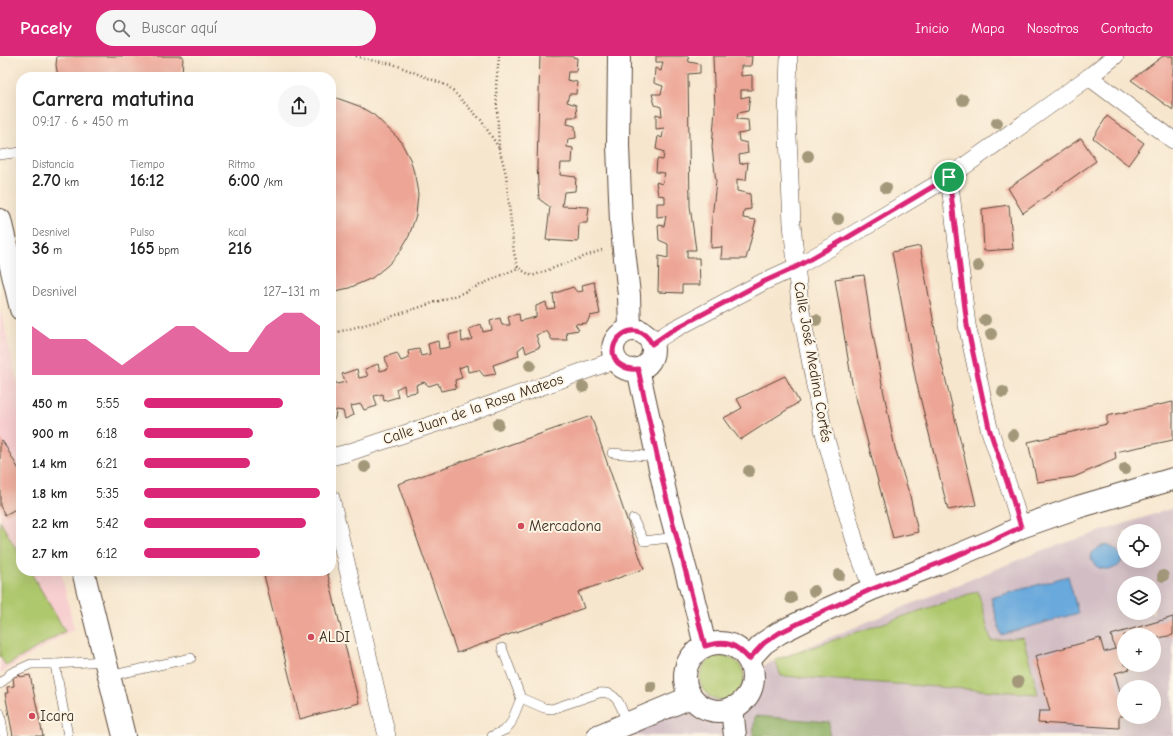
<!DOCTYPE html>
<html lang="es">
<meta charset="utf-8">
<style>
body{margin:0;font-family:"Comic Neue",sans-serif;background:#f6f6f6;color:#222;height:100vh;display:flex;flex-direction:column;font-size:15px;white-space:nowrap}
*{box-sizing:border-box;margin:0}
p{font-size:13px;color:#767676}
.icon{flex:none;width:22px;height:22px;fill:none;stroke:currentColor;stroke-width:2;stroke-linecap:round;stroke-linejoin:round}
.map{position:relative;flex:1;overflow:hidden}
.drawer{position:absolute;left:16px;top:16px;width:320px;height:504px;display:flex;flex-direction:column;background:#fff;border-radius:16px;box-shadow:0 4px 16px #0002}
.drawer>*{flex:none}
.tools{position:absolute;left:1117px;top:468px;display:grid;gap:8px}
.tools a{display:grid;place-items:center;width:44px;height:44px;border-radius:50%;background:#fff;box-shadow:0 4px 16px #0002;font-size:20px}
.pin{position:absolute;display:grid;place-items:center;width:34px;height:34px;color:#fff;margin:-17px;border:2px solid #fff;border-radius:50%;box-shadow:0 1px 4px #0007}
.round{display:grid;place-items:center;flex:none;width:42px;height:42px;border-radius:21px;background:#f6f6f6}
.summary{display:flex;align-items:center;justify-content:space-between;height:68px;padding:0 16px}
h1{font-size:22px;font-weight:700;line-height:30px}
.stats{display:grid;grid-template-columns:repeat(3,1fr);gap:6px;height:68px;padding:4px 16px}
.stats div{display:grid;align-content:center}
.stats b{font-size:17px;font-weight:700}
.stats small{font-size:11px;font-weight:400}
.stats p{font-size:11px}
.chart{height:112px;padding:8px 16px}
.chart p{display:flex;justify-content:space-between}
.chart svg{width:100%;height:72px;margin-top:4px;fill:#db2777;opacity:.7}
ul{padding:0 16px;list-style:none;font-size:13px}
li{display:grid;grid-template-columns:64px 48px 1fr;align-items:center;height:30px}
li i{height:10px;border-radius:5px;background:#db2777}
header{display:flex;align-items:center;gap:24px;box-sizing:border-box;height:56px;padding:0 20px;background:#db2777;color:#fff}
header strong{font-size:19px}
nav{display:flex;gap:22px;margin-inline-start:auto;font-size:14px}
.search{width:280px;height:36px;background:#f6f6f6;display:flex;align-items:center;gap:10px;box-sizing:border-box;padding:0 14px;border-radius:22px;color:#767676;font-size:15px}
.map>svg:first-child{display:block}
.built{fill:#f7cfd0}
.industrial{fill:#d2bdc5;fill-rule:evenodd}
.green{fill:#aec86d;stroke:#747946}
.forest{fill:#8aac60;stroke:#626b3f}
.water{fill:#69a9dc;stroke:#526a7d}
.building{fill:#eda696}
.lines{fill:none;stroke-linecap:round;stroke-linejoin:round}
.service-casing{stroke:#574638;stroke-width:10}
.minor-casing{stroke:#574638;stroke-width:18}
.tertiary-casing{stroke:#574638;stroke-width:24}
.secondary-casing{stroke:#574638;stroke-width:24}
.path{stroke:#574638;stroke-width:2.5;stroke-dasharray:1 3;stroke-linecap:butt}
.service{stroke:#fff;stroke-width:9}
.minor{stroke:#fff;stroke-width:17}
.tertiary{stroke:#fff;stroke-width:22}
.secondary{stroke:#fff;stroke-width:22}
.tree{fill:#a3987a}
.route-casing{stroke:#fff;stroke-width:8}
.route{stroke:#db2777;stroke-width:5}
.poi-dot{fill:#d1495b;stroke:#fcf5e5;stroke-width:1.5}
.labels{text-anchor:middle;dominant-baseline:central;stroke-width:4;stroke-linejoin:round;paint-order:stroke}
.street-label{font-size:15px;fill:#3b2a1e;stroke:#fcf5e5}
.poi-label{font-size:15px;fill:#3b2a1e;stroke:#fcf5e5;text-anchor:start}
</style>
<header>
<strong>Pacely</strong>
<div class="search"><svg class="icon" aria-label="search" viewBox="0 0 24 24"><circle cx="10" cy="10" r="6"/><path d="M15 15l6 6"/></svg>Buscar aquí</div>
<nav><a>Inicio</a><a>Mapa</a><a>Nosotros</a><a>Contacto</a></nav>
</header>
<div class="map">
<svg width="1173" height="680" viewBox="0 0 1173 680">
<rect width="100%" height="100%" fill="#fcf5e5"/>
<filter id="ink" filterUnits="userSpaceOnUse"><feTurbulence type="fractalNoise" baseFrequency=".025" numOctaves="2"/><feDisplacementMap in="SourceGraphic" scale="8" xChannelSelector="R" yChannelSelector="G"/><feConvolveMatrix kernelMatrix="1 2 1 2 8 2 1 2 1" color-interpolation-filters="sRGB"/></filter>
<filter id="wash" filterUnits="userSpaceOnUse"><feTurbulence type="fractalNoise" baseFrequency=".012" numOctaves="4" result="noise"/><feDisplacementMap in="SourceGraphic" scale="16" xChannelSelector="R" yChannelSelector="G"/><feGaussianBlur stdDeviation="0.9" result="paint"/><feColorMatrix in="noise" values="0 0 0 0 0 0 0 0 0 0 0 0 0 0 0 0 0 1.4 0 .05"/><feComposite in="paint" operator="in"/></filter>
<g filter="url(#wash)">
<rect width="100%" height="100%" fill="#f7e6ce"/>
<!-- built -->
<path class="built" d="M 0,251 L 21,341 L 21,515 L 61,515 L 74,573 L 0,618 Z"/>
<!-- industrial -->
<path class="industrial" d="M 1173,452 L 1173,680 L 609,680 L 730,629 L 775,604 L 1040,495 ZM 1124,475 L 1154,475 L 1154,505 L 1124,505 ZM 1124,527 L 1154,527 L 1154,557 L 1124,557 ZM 1124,579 L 1154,579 L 1154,609 L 1124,609 ZM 1124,631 L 1154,631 L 1154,661 L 1124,661 Z"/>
<!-- green -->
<g class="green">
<path d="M 0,465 L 21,501 L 21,515 L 30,515 L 65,575 L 6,610 L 0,600 Z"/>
<path d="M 978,535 L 991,585 L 1023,581 L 1038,638 L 781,620 L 775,604 Z"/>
<circle cx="722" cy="622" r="22"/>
</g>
<!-- forest -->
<path class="forest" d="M 755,660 L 830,666 L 829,680 L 753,680 Z"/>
<!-- water -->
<g class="water">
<path d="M 1106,489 C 1113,491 1124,497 1121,506 C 1118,515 1099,515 1094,508 C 1086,498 1097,491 1106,489 Z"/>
<path d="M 1068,520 L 1078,557 L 1001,579 L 991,542 Z"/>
</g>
<g id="blocks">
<!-- building -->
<g class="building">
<path d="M 57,0 L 183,0 L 182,21 L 58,21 L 56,9 Z"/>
<path d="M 540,0 L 569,0 L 577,2 L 576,16 L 568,16 L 567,24 L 577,26 L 576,38 L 569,38 L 567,46 L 576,49 L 577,61 L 568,61 L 567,68 L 575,70 L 576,82 L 568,83 L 567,91 L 573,92 L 572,107 L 561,107 L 560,119 L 576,121 L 575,135 L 564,136 L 562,150 L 589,151 L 587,167 L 579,167 L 578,186 L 546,184 L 550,151 L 539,143 L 537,110 Z"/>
<path d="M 656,0 L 688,0 L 689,6 L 700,8 L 700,17 L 688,18 L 690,150 L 696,194 L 687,194 L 687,202 L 699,202 L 700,229 L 682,229 L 682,237 L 658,236 L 659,200 L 668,202 L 668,188 L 659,184 L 658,169 L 664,170 L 666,160 L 657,161 L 657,147 L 665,147 L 665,140 L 658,139 L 656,126 L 662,128 L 665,117 L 656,116 L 657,103 L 663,104 L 664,96 L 656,93 L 658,80 L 662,82 L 664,72 L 656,73 L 656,58 L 662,60 L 661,51 L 655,49 L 652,38 L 661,38 L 663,30 L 654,27 L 655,12 L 661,15 L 663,6 L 656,6 Z"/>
<path d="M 713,0 L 752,0 L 751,10 L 741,10 L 741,20 L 752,19 L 752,34 L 741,34 L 741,42 L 750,40 L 748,55 L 738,57 L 737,63 L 748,64 L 749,76 L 738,78 L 739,85 L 747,87 L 748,97 L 739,99 L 740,108 L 748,106 L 746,124 L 737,123 L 737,135 L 750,138 L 751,153 L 744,154 L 743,162 L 756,164 L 746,203 L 721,203 L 722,191 L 711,192 L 712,162 L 716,126 L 712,91 L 715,54 Z"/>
<path d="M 1163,0 L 1173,0 L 1173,54 L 1131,24 Z"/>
<path d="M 331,40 L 359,50 L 374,59 L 400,84 L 410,103 L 415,120 L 418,138 L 416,159 L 409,180 L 399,197 L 388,209 L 372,222 L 349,232 L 331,236 Z"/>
<path d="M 1107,60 L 1144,87 L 1128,109 L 1093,82 Z"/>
<path d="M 1081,82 L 1096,105 L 1023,157 L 1008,132 Z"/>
<path d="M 1009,149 L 1013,193 L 984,195 L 982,153 Z"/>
<path d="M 920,190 L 939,296 L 976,449 L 948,454 L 916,325 L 892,196 Z"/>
<path d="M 864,219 L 870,261 L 882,328 L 895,392 L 910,440 L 918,476 L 893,482 L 852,327 L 835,223 Z"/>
<path d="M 594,226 L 600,258 L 590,260 L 587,267 L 575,268 L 579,274 L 566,276 L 567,284 L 552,284 L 547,275 L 536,279 L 540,291 L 526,297 L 524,289 L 518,294 L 519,300 L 493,309 L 496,318 L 484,320 L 479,314 L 468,316 L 467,309 L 459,312 L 462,322 L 455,324 L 456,332 L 441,335 L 438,327 L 429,330 L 424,326 L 416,329 L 417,336 L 405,338 L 404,329 L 396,333 L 398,341 L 384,345 L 383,338 L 374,340 L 377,350 L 364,354 L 361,348 L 351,350 L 354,359 L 345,363 L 343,355 L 336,354 L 335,362 L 331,363 L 331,320 L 337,328 L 346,326 L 342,318 L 357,313 L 359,322 L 368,320 L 365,313 L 378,308 L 380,315 L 388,313 L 385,301 L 397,297 L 401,305 L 409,302 L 408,295 L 419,293 L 421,300 L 430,298 L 428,288 L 438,285 L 439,293 L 450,291 L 449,279 L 461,276 L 462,286 L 472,283 L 469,273 L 481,268 L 483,276 L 492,274 L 490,265 L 500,262 L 502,269 L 510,269 L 508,260 L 519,258 L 520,265 L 536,261 L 536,250 L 546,246 L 547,253 L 555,252 L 553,238 L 573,231 L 577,236 L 583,235 L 582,229 Z"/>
<path d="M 785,320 L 799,346 L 740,384 L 724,362 L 742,352 L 737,343 Z"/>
<path d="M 1173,346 L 1173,384 L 1115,396 L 1116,403 L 1074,421 L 1037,426 L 1028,386 L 1107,368 L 1107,360 Z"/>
<path d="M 591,360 L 644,513 L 578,536 L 584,552 L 457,597 L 398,428 Z"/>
<path d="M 2,384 L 21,417 L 21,450 L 5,459 L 0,450 L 0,386 Z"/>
<path d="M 263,515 L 327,515 L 359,647 L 300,663 Z"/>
<path d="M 1173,561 L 1173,579 L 1154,583 L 1154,579 L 1124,579 L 1124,609 L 1129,609 L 1130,613 L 1115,617 L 1124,651 L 1124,660 L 1119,660 L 1119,672 L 1038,667 L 1039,655 L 1050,655 L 1035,600 L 1100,582 L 1104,596 L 1115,593 L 1111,579 Z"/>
<path d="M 20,619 L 20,621 L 30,619 L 43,680 L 13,680 L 5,637 L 8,637 L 7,631 L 14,630 L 13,621 Z"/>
</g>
</g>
</g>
<g filter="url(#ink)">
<use href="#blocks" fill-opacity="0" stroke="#574638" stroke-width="1"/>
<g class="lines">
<defs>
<g id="service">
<path d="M 0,99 L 21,96"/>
<path d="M 612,397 L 657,401"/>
<path d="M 633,463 L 644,485 L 677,481"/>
<path d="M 109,620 L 191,602"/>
<path d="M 0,628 L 11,617 L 31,608 L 55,608"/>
<path d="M 521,642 L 544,652 L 552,653 L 599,637 C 618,634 622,653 627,668"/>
<path d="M 0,657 L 4,680"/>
<path d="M 68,680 L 55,608 L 105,605"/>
<path d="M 492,680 L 505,674 L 511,667 L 521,642 L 502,592"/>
</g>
<g id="minor">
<path d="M 789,0 L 787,59 L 792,168 L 800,249 L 823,373 L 858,496 L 872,533"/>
<path d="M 1089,21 L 1173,84"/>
<path d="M 949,121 L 967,269 L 989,372 L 1011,438 L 1021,471"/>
<path d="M 652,287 L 671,275 L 763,226 L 796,211 L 840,186 L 949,121 L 1089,21 L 1115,0"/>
<path d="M 331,401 L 347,397 L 467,357 L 615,304"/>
<path d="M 331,442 L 387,680"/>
</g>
<g id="tertiary">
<path d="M 619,0 L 618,90 L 621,166 L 629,239 L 630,274"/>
<circle cx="633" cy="294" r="20"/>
<path d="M 638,313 L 666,440 L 698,560 L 705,590"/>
<path d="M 732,652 L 735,680"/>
</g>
<g id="secondary">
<path d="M 0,164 L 21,253"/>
<path d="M 83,515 L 124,680"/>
<circle cx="719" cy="621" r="34"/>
<path d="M 749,603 L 764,587 L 779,577 L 825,554 L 872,533 L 937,508 L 994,484 L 1021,471 L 1078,451 L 1173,423"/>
<path d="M 598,680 L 691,641"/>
</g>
</defs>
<!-- service casing -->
<use href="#service" class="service-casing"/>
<!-- minor casing -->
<use href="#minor" class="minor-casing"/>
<!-- tertiary casing -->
<use href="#tertiary" class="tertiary-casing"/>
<!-- secondary casing -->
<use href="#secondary" class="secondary-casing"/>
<!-- path -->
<g class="path">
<path d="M 356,0 L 365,3 L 393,8 L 448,30 L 481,64 L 499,92"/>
<path d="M 499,0 L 496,30 L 499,92 L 506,118 L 514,197 L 518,212 L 532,220 L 602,194"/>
<path d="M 331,278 L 378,265 L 460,238 L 518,212"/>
</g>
<!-- service -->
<use href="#service" class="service"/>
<!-- minor -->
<use href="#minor" class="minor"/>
<!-- tertiary -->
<use href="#tertiary" class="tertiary"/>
<!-- secondary -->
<use href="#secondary" class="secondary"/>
</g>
<!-- trees -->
<g class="tree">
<circle cx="963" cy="44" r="6"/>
<circle cx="997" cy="67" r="6"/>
<circle cx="808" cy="100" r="6"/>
<circle cx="886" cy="132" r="6"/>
<circle cx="838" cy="163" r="6"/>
<circle cx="978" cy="210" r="6"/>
<circle cx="816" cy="264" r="6"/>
<circle cx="985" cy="264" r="6"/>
<circle cx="991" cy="278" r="6"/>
<circle cx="530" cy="309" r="6"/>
<circle cx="583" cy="331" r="6"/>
<circle cx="1003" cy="336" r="6"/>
<circle cx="498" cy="368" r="6"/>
<circle cx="1013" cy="379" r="6"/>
<circle cx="365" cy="411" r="6"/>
<circle cx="1125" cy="413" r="6"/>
<circle cx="749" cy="415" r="6"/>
<circle cx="839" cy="519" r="6"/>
<circle cx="1163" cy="520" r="6"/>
<circle cx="814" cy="535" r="6"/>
<circle cx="791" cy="542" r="6"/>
<circle cx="1018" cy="626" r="6"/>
<circle cx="651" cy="631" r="6"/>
</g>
</g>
<g class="lines" filter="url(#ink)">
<defs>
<path id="route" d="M 949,121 L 967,269 L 989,372 L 1011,438 L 1021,471 L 994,484 L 937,508 L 872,533 L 826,554 L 779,577 L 764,587 L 749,603 C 735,587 725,584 705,590 L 666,440 L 638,313 C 630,314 624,312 618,307 C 600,288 636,257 652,288 L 671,275 L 763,226 L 796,211 L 840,186 Z"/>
</defs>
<!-- route casing -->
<use href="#route" class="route-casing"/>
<!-- route -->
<use href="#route" class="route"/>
</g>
<!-- markers -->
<g class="poi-dot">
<circle cx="521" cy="470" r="4"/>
<circle cx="311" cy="581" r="4"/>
<circle cx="32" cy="660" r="4"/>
</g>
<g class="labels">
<!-- street labels -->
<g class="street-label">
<text transform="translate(813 306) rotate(80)">Calle José Medina Cortés</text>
<text transform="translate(473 353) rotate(-19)">Calle Juan de la Rosa Mateos</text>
</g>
<!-- poi labels -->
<g class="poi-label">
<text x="529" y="470">Mercadona</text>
<text x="319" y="581">ALDI</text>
<text x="40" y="660">Icara</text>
</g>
</g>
</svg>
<div class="tools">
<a><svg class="icon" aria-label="locate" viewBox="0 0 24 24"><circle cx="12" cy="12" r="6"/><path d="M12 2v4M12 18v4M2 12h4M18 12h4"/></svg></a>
<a><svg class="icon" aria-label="layers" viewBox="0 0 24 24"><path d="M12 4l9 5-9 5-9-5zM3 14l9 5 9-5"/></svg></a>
<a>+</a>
<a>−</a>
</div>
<div class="pin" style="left:949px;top:121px;background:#1e9e55"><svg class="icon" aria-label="arrive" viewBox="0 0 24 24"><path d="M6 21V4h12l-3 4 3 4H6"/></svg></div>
<section class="drawer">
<div class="summary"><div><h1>Carrera matutina</h1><p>09:17 · 6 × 450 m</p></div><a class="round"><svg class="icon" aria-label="share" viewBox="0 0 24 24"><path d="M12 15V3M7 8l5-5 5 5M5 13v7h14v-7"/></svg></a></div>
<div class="stats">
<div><p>Distancia</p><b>2.70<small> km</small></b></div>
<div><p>Tiempo</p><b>16:12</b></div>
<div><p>Ritmo</p><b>6:00<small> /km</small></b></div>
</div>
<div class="stats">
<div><p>Desnivel</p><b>36<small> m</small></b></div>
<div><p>Pulso</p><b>165<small> bpm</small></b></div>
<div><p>kcal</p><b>216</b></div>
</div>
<div class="chart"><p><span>Desnivel</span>127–131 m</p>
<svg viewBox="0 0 160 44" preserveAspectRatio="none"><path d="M0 44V14L10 22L20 22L30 22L40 30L50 38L60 30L70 22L80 14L90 14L100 22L110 30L120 30L130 14L140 6L150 6L160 14V44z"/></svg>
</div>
<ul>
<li><b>450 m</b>5:55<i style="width:79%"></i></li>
<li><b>900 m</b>6:18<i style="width:62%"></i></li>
<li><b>1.4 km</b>6:21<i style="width:60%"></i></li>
<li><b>1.8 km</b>5:35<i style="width:100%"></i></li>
<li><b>2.2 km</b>5:42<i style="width:92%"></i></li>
<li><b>2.7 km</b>6:12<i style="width:66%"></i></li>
</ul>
</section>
</div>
